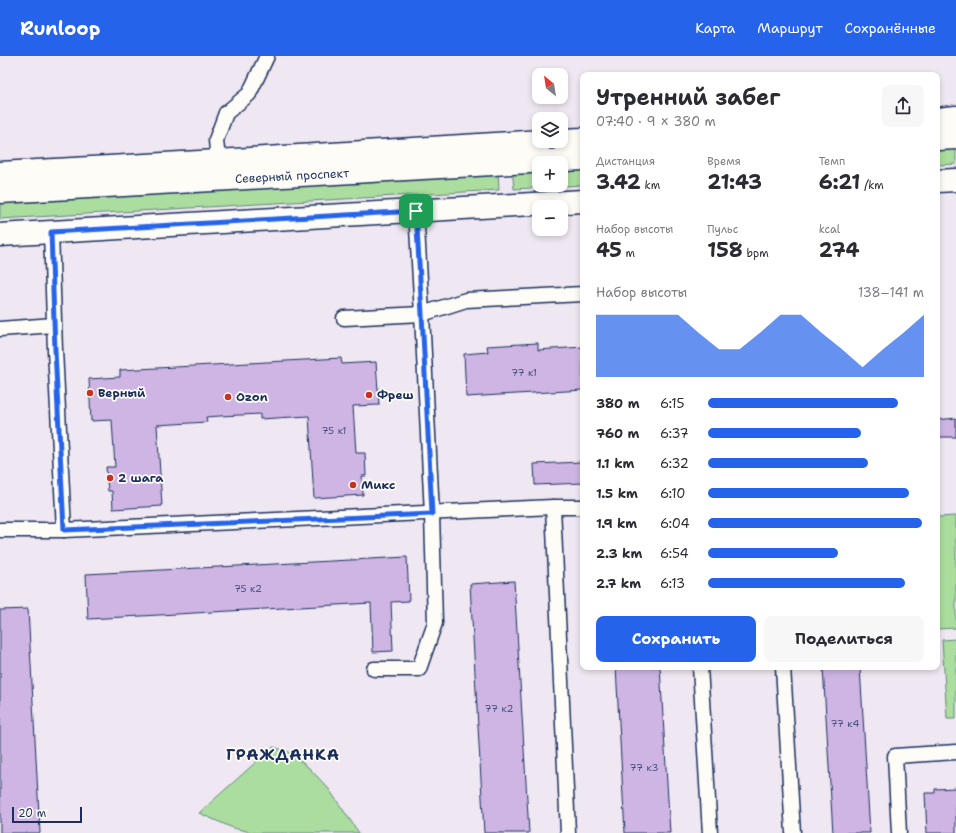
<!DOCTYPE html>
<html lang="ru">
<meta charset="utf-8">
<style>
body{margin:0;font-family:"Shantell Sans",sans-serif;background:#f7f7f7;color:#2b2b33;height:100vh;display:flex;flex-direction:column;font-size:15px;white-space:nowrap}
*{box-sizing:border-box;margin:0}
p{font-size:13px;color:#7c7c81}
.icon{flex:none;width:22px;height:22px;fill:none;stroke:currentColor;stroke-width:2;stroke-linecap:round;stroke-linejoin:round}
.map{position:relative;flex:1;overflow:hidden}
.drawer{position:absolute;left:580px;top:16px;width:360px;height:598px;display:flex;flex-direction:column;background:#fff;border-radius:8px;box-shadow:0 2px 6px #0003}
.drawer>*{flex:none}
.needle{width:26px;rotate:330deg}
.fabs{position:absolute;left:532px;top:12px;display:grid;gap:8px}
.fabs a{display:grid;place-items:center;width:36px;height:36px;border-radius:8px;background:#fff;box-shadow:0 2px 6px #0003;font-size:20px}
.scale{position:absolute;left:12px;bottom:10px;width:70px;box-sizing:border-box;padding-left:4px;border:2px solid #1b2f5e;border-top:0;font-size:11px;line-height:14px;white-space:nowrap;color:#1b2f5e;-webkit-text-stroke:3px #fdfcf7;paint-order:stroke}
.pin{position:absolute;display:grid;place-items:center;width:34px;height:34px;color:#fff;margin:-17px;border-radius:8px;box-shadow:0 2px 6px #0006}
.round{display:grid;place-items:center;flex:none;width:42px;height:42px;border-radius:8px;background:#f7f7f7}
.summary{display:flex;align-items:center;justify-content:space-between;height:68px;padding:0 16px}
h1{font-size:22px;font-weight:700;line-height:30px}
.figures{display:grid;grid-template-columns:repeat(3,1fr);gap:6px;height:68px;padding:4px 16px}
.figures div{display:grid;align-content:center}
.figures b{font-size:20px;font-weight:700}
.figures small{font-size:11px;font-weight:400}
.figures p{font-size:11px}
.chart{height:112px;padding:8px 16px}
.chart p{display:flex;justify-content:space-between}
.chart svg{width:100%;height:72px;margin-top:4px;fill:#2563eb;opacity:.7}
.primary-button{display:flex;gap:8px;margin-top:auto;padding:8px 16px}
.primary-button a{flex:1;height:46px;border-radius:8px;background:#2563eb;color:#fff;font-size:16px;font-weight:700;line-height:46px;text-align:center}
.primary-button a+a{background:#f7f7f7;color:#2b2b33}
ul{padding:0 16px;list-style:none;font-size:13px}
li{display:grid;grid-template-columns:64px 48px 1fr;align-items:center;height:30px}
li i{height:10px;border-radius:5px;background:#2563eb}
header{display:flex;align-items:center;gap:24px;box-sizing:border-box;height:56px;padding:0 20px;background:#2563eb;color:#fff}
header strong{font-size:19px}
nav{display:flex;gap:22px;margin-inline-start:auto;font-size:14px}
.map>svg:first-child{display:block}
.green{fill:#aadd9e;stroke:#62867e}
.building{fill:#ceb5e4;stroke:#1b2f5e}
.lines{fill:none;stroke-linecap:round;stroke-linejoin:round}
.service-casing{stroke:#1b2f5e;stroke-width:17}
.minor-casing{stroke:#1b2f5e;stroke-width:25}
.secondary-casing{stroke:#1b2f5e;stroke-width:25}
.service{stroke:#fdfcf7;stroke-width:14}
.minor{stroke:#fdfcf7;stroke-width:22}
.secondary{stroke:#fdfcf7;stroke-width:22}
.route-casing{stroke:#fff;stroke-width:8}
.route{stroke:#2563eb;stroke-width:5}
.poi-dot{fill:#c8321e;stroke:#fdfcf7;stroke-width:1.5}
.labels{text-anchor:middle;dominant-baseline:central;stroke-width:3.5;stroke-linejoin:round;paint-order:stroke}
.number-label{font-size:10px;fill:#485080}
.street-label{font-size:12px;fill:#1b2f5e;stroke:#fdfcf7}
.poi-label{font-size:12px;font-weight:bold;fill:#1b2f5e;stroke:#fdfcf7;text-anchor:start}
.district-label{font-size:16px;font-weight:bold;letter-spacing:1px;fill:#1b2f5e;stroke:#fdfcf7}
</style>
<header>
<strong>Runloop</strong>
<nav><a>Карта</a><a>Маршрут</a><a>Сохранённые</a></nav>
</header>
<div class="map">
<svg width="956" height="777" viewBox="0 0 956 777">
<rect width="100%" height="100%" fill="#efe7f1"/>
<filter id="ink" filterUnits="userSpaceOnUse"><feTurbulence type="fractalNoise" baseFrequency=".025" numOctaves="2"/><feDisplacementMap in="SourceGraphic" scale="8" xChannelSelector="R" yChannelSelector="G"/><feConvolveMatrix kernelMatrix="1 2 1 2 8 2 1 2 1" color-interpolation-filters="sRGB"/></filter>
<g filter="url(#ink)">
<!-- green -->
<g class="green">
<path d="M 956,88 L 956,108 L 937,109 L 937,89 Z"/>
<path d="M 583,109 L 583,129 L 514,133 L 512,113 L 539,112 L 539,129 L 561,129 L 561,110 Z"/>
<path d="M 498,115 L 499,134 L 0,163 L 0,143 Z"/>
<path d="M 956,460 L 956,572 L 937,573 L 937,461 Z"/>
<path d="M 956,583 L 956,663 L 947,663 L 942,584 Z"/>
<path d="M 273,691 L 289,696 L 309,712 L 328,732 L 359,777 L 255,777 L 233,772 L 199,757 Z"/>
</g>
<!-- building -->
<g class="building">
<path d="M 538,287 L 538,294 L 583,291 L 583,334 L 466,341 L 464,298 L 488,296 L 487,290 Z"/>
<path d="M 341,302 L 342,308 L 376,306 L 379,349 L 353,350 L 356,397 L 365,397 L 366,420 L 362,420 L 363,439 L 314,442 L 309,360 L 260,363 L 260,358 L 220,360 L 206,361 L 207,366 L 157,369 L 162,450 L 113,453 L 112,435 L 108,435 L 106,411 L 115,411 L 112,364 L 91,365 L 89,323 L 120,321 L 120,314 Z"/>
<path d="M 956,362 L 956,381 L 937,381 L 937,364 Z"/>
<path d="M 583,406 L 583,427 L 535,429 L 534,408 Z"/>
<path d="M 407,501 L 409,545 L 391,546 L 393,595 L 373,596 L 371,547 L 88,563 L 86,518 Z"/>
<path d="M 514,525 L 529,777 L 484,777 L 470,528 Z"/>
<path d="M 28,553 L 40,777 L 0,777 L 0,554 Z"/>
<path d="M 616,611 L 660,611 L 670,777 L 625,777 Z"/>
<path d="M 823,611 L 860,611 L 870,777 L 833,777 Z"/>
<path d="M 956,732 L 956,777 L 927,777 L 925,737 L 935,737 L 935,733 Z"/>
</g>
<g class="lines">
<defs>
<g id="service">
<path d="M 218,105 L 216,84 L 226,57 L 249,38 L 267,0"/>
<path d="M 51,176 L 55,294 L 64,474"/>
<path d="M 344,262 L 422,258 L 466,244 L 583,238"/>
<path d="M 0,273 L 54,269"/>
<path d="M 553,451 L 568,777"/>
<path d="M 0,474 L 64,474 L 553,451 L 583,451"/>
<path d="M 700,611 L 710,777"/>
<path d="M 783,611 L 793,777"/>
<path d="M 374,613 L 419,613 L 435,567 L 432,458 L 422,258 L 416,155"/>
<path d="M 899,777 L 895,700 L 956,696"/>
</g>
<g id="minor">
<path d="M 937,83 L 956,82"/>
<path d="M 0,136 L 583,103"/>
</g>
<g id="secondary">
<path d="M 937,63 L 956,61"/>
<path d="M 561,84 L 583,83"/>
<path d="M 0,117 L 218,105 L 542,85"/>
<path d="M 937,125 L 956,124"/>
<path d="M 0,179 L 583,145"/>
</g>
</defs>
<!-- service casing -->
<use href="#service" class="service-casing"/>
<!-- minor casing -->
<use href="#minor" class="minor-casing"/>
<!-- secondary casing -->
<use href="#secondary" class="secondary-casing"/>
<!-- service -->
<use href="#service" class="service"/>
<!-- minor -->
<use href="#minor" class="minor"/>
<!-- secondary -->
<use href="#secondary" class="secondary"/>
</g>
</g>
<g class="lines" filter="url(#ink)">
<defs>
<path id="route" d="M 416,155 L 422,258 L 432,458 L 64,474 L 55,294 L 51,176 Z"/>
</defs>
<!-- route casing -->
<use href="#route" class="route-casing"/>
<!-- route -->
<use href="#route" class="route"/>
</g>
<!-- markers -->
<g class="poi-dot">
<circle cx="90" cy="337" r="4"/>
<circle cx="369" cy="339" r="4"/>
<circle cx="228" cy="341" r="4"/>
<circle cx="110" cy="422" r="4"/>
<circle cx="353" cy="429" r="4"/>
</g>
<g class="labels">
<!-- number labels -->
<g class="number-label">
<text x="524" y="316">77 к1</text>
<text x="334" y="374">75 к1</text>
<text x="248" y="532">75 к2</text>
<text x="499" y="652">77 к2</text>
<text x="845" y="667">77 к4</text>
<text x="644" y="711">77 к3</text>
</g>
<!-- street labels -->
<g class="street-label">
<text transform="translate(292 120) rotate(-3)">Северный проспект</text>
</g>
<!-- poi labels -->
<g class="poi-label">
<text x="98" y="337">Верный</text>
<text x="377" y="339">Фреш</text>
<text x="236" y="341">Ozon</text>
<text x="118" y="422">2 шага</text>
<text x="361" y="429">Микс</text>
</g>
<!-- district labels -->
<g class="district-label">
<text x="283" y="698">ГРАЖДАНКА</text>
</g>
</g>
</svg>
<div class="fabs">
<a><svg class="needle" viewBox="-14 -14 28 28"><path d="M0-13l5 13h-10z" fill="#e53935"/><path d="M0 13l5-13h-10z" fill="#7c7c81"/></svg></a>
<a><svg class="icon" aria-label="layers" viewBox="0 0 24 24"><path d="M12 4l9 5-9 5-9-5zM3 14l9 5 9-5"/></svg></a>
<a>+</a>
<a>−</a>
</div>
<div class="scale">20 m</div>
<div class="pin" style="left:416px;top:155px;background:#1e9e55"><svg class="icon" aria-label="arrive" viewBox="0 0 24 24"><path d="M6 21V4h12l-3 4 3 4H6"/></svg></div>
<section class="drawer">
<div class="summary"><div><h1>Утренний забег</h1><p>07:40 · 9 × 380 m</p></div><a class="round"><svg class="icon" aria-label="share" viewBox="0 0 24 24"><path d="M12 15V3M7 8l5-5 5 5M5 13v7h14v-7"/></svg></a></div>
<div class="figures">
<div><p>Дистанция</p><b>3.42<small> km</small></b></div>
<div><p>Время</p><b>21:43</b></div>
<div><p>Темп</p><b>6:21<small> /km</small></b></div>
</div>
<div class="figures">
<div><p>Набор высоты</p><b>45<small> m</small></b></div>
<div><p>Пульс</p><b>158<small> bpm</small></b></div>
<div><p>kcal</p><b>274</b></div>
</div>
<div class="chart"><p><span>Набор высоты</span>138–141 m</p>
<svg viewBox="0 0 160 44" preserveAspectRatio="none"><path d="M0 44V6L10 6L20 6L30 6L40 6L50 17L60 27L70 27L80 17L90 6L100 6L110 17L120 27L130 38L140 27L150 17L160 6V44z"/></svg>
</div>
<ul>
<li><b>380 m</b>6:15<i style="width:88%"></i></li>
<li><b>760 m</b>6:37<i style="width:71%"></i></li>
<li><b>1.1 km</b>6:32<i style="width:74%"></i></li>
<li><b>1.5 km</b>6:10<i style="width:93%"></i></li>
<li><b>1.9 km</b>6:04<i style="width:99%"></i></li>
<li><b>2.3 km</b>6:54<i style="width:60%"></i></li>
<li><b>2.7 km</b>6:13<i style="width:91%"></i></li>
</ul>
<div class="primary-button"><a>Сохранить</a><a>Поделиться</a></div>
</section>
</div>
